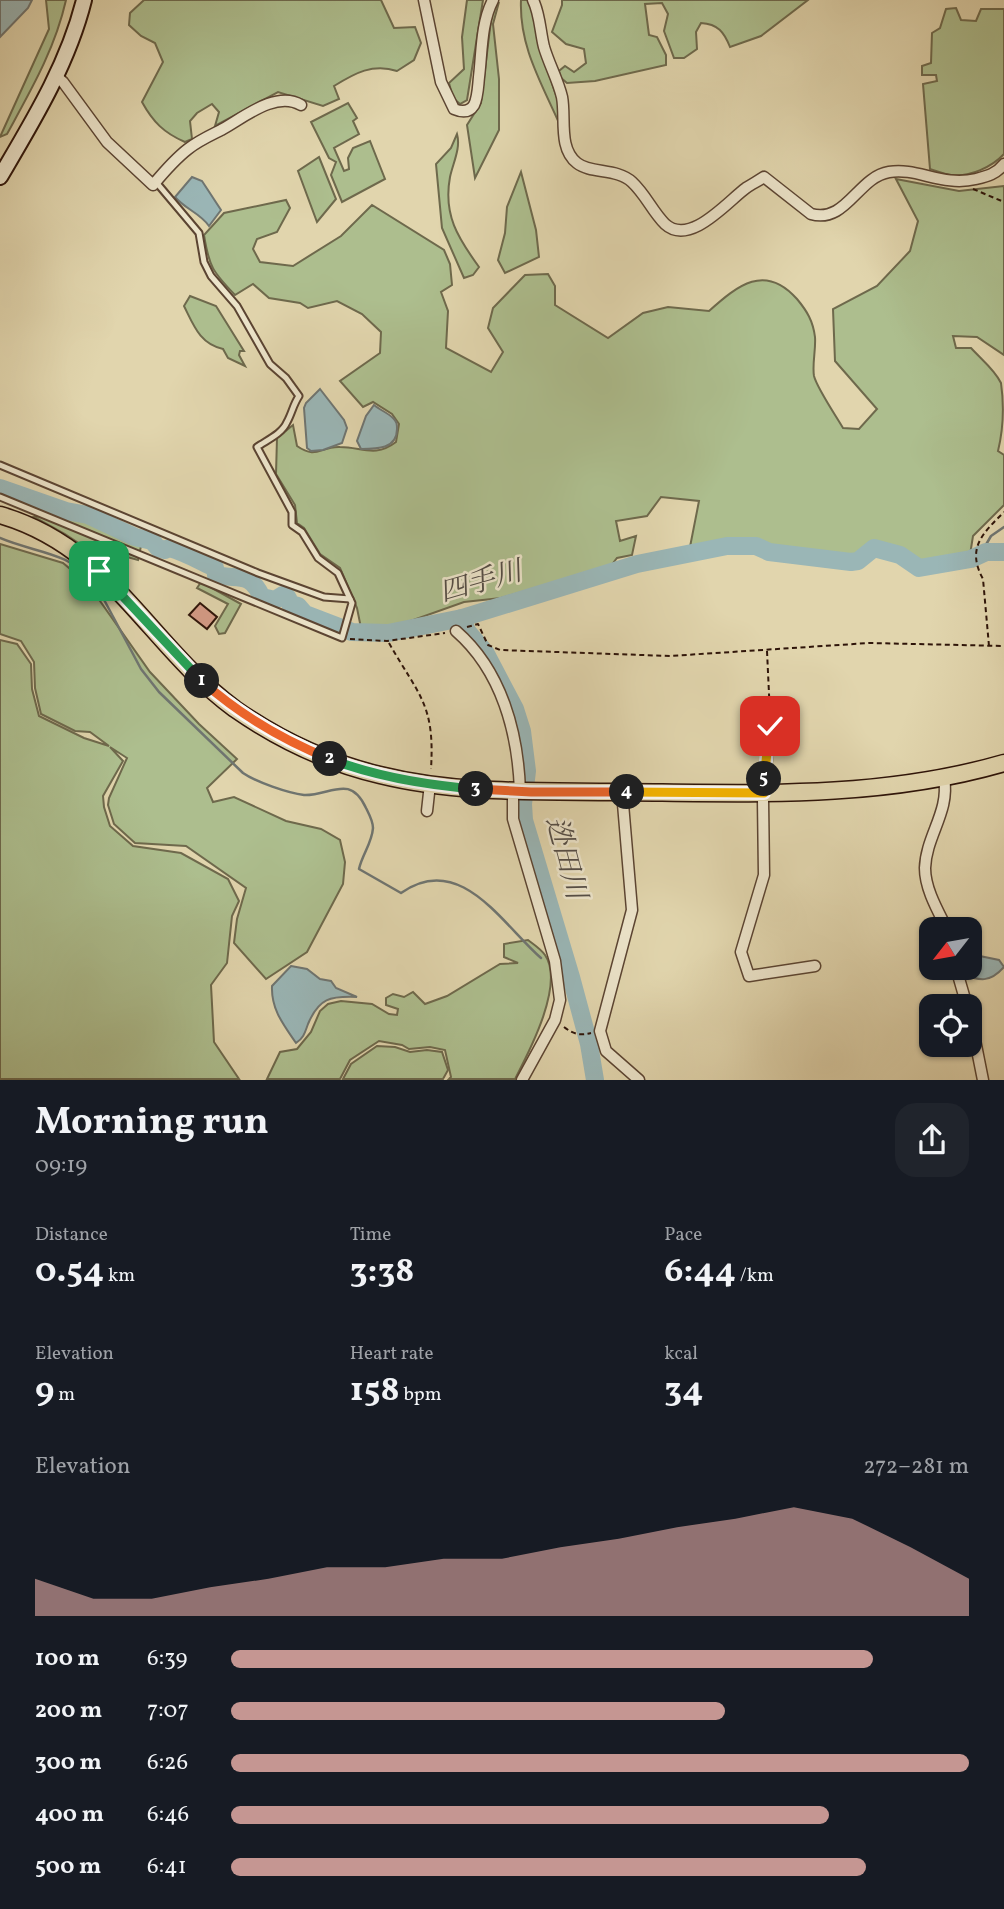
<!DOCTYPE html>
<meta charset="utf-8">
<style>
body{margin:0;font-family:Vollkorn,"Noto Serif JP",serif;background:#20242c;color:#f1f3f6;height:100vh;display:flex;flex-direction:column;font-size:26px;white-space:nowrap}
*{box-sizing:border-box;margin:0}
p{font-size:23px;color:#9ea1a6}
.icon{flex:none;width:38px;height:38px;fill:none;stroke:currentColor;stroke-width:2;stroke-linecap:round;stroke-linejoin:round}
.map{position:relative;height:1080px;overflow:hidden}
.details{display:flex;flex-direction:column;background:#171b24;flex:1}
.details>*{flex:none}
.needle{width:46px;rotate:239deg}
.tools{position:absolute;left:919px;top:917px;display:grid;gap:14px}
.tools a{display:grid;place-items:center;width:63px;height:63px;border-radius:14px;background:#171b24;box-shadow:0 2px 5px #0004;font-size:35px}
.pin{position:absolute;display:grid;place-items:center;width:60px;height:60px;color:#fff;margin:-30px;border-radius:14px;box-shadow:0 4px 10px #0006}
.km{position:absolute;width:35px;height:35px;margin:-18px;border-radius:50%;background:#222;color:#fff;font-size:19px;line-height:35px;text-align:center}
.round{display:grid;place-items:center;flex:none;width:74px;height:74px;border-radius:21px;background:#20242c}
.head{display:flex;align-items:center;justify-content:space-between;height:119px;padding:0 35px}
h1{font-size:38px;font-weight:700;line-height:52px}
.figures{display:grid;grid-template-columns:repeat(3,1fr);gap:10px;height:119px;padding:7px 35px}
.figures div{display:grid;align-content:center}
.figures b{font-size:35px;font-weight:700}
.figures small{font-size:19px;font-weight:400}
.figures p{font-size:19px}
.chart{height:196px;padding:14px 35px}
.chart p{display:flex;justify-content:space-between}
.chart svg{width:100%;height:126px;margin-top:7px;fill:#c59692;opacity:.7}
ul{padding:0 35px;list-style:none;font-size:23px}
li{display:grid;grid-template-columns:112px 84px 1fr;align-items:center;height:52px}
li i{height:18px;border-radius:9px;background:#c59692}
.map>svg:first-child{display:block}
.green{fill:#adbe8e;stroke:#6e694c;stroke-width:2}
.water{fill:#9ab6b6;stroke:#6f7571;stroke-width:2}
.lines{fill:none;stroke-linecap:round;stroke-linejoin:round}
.stream{stroke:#6f7571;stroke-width:2.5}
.river{stroke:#9ab6b6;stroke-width:18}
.building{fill:#d69c88;stroke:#2e1409;stroke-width:2}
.service-casing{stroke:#5b4432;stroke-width:9}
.minor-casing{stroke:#5b4432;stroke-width:13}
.secondary-casing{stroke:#2e1409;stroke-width:18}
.primary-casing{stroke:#2e1409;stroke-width:19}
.path{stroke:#2e1409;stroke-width:2;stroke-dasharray:5 3.5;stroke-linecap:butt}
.service{stroke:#ece4ca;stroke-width:5}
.minor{stroke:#ece4ca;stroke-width:10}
.secondary{stroke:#ece4ca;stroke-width:14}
.primary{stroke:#e1d5ad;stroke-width:16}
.split-1-casing{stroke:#fff;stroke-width:14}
.split-2-casing{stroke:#fff;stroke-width:14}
.split-3-casing{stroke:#fff;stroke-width:14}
.split-4-casing{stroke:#fff;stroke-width:14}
.split-5-casing{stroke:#fff;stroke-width:14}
.split-6-casing{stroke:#fff;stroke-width:14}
.split-1{stroke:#22a559;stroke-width:9}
.split-2{stroke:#f0652b;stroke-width:9}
.split-3{stroke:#22a559;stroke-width:9}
.split-4{stroke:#f0652b;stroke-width:9}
.split-5{stroke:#f5b400;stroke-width:9}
.split-6{stroke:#f5b400;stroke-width:9}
.labels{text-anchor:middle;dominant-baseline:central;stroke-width:5;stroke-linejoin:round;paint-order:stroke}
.water-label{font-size:28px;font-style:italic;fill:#544d46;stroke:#ece4ca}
</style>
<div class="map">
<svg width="1004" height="1080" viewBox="0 0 1004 1080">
<rect width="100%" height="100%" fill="#e1d5ad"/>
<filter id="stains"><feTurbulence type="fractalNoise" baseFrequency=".00286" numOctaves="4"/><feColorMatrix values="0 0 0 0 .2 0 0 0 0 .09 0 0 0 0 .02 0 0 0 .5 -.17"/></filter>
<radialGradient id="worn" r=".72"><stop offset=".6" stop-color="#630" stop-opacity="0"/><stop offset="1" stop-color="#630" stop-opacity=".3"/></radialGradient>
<!-- green -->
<g class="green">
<path d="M 46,0 L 66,0 C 55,49 31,90 7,134 L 0,137 L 49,29 Z"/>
<path d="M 144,0 L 381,0 L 394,28 L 415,27 L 421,43 L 414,60 L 397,71 C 373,63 355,73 334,86 L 339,99 L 323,106 L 278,92 L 215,126 L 219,112 L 212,104 L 197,113 L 190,121 L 192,139 L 185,142 C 164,133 153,122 142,102 L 163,62 L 155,43 L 141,36 L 129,25 L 130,13 Z"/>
<path d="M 467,0 L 483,0 L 467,100 L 460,104 L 453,98 L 449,83 L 464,69 L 462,37 Z"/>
<path d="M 521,0 L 528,0 L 532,7 L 547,68 L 559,104 L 559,123 C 541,82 519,46 521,0 Z"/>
<path d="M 562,0 L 808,0 L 761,36 L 730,47 C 724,32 718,24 701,23 L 696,32 L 697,49 L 684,58 L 674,58 L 664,31 L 668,14 L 662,3 L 645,4 L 649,35 L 657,37 L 666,55 L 666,65 L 595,81 L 567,83 L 560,77 L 559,71 L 565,66 L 574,72 L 586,63 L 584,49 L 566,44 L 552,32 L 562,5 Z"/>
<path d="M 499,2 L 493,24 L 499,79 L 499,130 L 475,178 L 467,125 L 481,103 L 492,12 Z"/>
<path d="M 956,8 L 961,20 L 976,21 L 981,9 L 1004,9 L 1004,154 C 992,167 970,177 952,175 C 945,175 937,171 930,169 L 923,84 L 937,81 L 936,75 L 922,75 L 922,66 L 931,63 L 932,33 L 940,28 L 946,9 Z"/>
<path d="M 348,103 L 357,118 L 353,121 L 359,134 L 334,148 L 344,171 L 349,169 L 348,158 L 353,148 L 370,141 L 385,179 L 342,202 L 331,175 L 336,162 L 329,158 L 311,122 Z"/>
<path d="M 457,134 C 461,148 453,163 450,177 C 443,215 458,238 479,267 L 473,275 L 464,278 L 442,228 L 436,164 L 451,148 Z"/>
<path d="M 319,157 L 336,199 L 317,222 L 298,171 Z"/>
<path d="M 521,172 L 536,230 L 539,257 L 505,273 L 498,260 L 505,233 L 507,207 Z"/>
<path d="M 896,179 L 959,191 L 1004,186 L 1004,355 L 977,337 L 953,336 L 956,348 L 971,348 C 981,359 995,370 1001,383 C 1004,404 1003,430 998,451 L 1004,455 L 1004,505 L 973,536 L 970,555 L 922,564 L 903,551 L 872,543 L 854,557 L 770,548 L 757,541 L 714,543 L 689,552 L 699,501 L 661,497 L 647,516 L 616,521 L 620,541 L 636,536 L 632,555 L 617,558 L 610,567 L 501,598 L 464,602 L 388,629 L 361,628 L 357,608 L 340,568 L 320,554 L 304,528 L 297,523 L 295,505 L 276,474 L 277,438 L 293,425 L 297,446 C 317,460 320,446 340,447 C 362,447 375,458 396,442 L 399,424 L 392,414 L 373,402 L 363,407 L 340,381 L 380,353 L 381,332 L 362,314 L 337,301 L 308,308 L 300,303 L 269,298 L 253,284 L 235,295 C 213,272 209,267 204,235 L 224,213 L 286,200 L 290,208 L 277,232 L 257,239 L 253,249 L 260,262 L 293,266 L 341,236 L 372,205 L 444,250 L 450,264 L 452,285 L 441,292 L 448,311 L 446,348 L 491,372 L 503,352 L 488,328 L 493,308 L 525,275 L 548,274 L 555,286 L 555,305 L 608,338 L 643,313 L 668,307 L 709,311 C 738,285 765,263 797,299 C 807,311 813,321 815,337 C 816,350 812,364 814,376 C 817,388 836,416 843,428 L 859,429 L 877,409 L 835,361 L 833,309 L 877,286 L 910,251 L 918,221 Z"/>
<path d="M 190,296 L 216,306 L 244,351 L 240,351 L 239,355 L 245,366 L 228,358 L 223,349 C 200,344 194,326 184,306 Z"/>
<path d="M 54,513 L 90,523 L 141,546 L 138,560 L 113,553 L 104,560 L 65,534 L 34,517 Z"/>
<path d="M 0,544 L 63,563 L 88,584 L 150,672 L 199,724 L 237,759 L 207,788 L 213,802 L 234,797 L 286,821 L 321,829 L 340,840 L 345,862 L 343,884 L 307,952 L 266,979 L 234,943 L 237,919 L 246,888 L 186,846 L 135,843 L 114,824 L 108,805 L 109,798 L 127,758 L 110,747 L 123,761 L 103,796 L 104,807 L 110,826 L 133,846 L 181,853 L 228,879 L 239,901 L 232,916 L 227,963 L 211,985 L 214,1042 L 239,1079 L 0,1079 L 0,640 L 17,644 L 31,664 L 32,689 L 39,716 L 84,738 L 109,746 L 90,732 L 75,731 L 41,714 L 35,688 L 34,662 L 21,641 L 0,634 Z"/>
<path d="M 201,582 L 241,604 L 225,633 L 219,634 L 215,626 L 228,604 L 197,588 Z"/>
<path d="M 528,940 C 533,944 541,949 545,955 C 565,984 529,1052 515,1079 L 449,1079 L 451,1077 L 445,1050 L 430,1047 L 409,1049 L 402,1045 L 379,1041 L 350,1060 L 340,1079 L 267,1079 L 280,1052 L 297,1049 L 311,1032 L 320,1011 L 328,1004 L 341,1001 L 372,1004 L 389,1014 L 397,1015 L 398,1009 L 386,1005 L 386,998 L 393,994 L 404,997 L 413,992 L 425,1004 L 447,996 L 500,964 L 518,963 L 504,957 L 504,944 Z"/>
<path d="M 377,1046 L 395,1047 L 410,1052 L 427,1050 L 442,1052 L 448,1070 L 443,1079 L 343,1079 L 351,1064 Z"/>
</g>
<!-- water -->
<g class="water">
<path d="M 0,0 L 32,0 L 28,8 L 0,37 Z"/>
<path d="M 192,177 L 202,181 L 221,210 L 209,226 C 200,213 185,209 175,197 Z"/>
<path d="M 320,389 L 344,420 L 347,428 L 342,443 L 323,450 L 311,451 L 307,448 L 304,408 L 306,403 Z"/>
<path d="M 374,405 C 380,410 388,413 393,418 C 397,422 397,424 397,429 C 397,449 377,449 361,449 L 357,441 L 366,416 Z"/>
<path d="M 970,954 L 999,960 L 1004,967 C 990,983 980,981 961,974 L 959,968 L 970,968 Z"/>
<path d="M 291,966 L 307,969 L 320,979 L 331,981 L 336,988 L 357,997 C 330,996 319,998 308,1024 C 305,1032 304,1038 296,1043 C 283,1024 271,1009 272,986 Z"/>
</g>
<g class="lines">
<!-- stream -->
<g class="stream">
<path d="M 0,538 C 35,553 66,551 94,581 L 141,669 L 159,692 L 243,773 C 256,782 288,793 304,795 C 330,796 350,773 366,808 C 369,814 373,821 373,828 C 372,843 362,855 359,869 L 401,893 C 460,851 502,924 541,958"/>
<path d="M 980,555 L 991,536 L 1004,527"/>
<path d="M 560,960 L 566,958"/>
</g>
<!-- river -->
<g class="river">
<path d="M 0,488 L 66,511 L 88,515 L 135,537 L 152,541 L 158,548 L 165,550 L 169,548 C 185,552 200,561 215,568 L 216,575 C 240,580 249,571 262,597 L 275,600 L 283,595 L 288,598 L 290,604 L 298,606 L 305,614 L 352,632 L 388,633 L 462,618 L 637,564 L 727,546 L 756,546 L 769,552 L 851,562 L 858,561 L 874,548 L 900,555 L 919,568 L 971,559 L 986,552 L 1004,552"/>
<path d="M 462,618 L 467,631 L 485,652 L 515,709 L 522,731 L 527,771 L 523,804 L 524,820 L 571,977 L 589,1044 L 595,1080"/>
</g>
</g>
<!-- building -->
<path class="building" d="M 200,603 L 217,617 L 207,629 L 189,615 Z"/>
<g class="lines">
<defs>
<g id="service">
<path d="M 156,182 L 199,233 L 204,262 L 211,276 L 237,306 L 270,364 L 286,378 L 299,396 C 293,405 292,413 287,422 C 282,434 267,440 257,447 L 292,512 L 292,525 L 302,532 L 318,558 L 338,573 L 350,599"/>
<path d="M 0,465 L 258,573 L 324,597 L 350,599 L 352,603 L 342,638 L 0,497"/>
</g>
<g id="minor">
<path d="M 424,0 L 441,82 L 454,109 C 461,112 469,113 474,105 C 478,97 478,86 479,77 C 482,52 481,23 493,0"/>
<path d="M 533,0 C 540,14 540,31 544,47 C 549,64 558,80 562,97 C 566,118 558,148 577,163 C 591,174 617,168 632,182 C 646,195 652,211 665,224 C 690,247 728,201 746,188 C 752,184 758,181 764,177 L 811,214 C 846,224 858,177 889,172 C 917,167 942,187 976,179 C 988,176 996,174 1004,164"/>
<path d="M 56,76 L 63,82 L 107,142 L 153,185 C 163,173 175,159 188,149 C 198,141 209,136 221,130 C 243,118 276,90 301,105"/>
<path d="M 456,631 C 502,671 518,733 520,791"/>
<path d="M 770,726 L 763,800 L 764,875 L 741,952 L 749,976 L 815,966"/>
<path d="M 944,779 C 950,811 926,836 925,868 C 925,889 938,911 947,929"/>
<path d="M 513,791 L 513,819 L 555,961 L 560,1000 L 555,1020 L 522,1080"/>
<path d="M 622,792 L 632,910 L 600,1031 L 606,1051 L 639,1080"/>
<path d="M 427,811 L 430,784"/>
<path d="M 956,968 L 967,1006"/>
<path d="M 970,1015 L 983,1080"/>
</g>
<path id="secondary" d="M 0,177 C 33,121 68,64 84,0"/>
<path id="primary" d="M 0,515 C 111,547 149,646 235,709 C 278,739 329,763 380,775 C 457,794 537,791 615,792 C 746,793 877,800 1004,763"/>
</defs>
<!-- service casing -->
<use href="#service" class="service-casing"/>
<!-- minor casing -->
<use href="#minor" class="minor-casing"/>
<!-- secondary casing -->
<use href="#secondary" class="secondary-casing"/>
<!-- primary casing -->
<use href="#primary" class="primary-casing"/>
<!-- path -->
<g class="path">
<path d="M 973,189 L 1004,202"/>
<path d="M 467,627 L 478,624 L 488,645 L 500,650 L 670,656 L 869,643 L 1004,646"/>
<path d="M 350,639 L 387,641 L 445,633"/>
<path d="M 389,643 C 419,696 435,704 431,769"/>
<path d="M 989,646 L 983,579 C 966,548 983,533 1004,512"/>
<path d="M 767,651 L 770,715"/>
<path d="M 564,1027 C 573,1034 580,1036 591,1033"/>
</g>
<!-- service -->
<use href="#service" class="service"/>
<!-- minor -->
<use href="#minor" class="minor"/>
<!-- secondary -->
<use href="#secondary" class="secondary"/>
<!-- primary -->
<use href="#primary" class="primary"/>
</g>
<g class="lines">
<defs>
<path id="split-1" d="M 99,571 L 202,681"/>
<path id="split-2" d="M 202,681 C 240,715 283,740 330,759"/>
<path id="split-3" d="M 330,759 C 377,777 426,785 476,789"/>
<path id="split-4" d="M 476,789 L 531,792 L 627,792"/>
<path id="split-5" d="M 627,792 L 764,793 L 764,779"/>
<path id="split-6" d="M 764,779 L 770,726"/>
</defs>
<!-- split-1 casing -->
<use href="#split-1" class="split-1-casing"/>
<!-- split-2 casing -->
<use href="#split-2" class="split-2-casing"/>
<!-- split-3 casing -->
<use href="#split-3" class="split-3-casing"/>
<!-- split-4 casing -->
<use href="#split-4" class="split-4-casing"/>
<!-- split-5 casing -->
<use href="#split-5" class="split-5-casing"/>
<!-- split-6 casing -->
<use href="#split-6" class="split-6-casing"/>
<!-- split-1 -->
<use href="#split-1" class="split-1"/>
<!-- split-2 -->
<use href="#split-2" class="split-2"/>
<!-- split-3 -->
<use href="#split-3" class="split-3"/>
<!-- split-4 -->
<use href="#split-4" class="split-4"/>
<!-- split-5 -->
<use href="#split-5" class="split-5"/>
<!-- split-6 -->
<use href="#split-6" class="split-6"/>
</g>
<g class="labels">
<!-- water labels -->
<g class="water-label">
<text transform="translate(481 583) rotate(-16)">四手川</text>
<text transform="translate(565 858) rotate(75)">迯田川</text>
</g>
</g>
<rect width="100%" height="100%" filter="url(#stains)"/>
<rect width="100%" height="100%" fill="url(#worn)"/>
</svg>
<div class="tools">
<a><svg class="needle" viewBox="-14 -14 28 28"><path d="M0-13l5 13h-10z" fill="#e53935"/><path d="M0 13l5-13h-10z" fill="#9ea1a6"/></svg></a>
<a><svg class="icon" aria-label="locate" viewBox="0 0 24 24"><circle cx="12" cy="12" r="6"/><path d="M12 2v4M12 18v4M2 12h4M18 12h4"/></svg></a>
</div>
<div class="pin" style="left:99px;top:571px;background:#1e9e55"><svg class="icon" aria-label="arrive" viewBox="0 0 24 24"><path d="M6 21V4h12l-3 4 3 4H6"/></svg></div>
<div class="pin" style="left:770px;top:726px;background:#d93025"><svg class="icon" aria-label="check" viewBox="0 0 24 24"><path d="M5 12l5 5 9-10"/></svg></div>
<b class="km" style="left:202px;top:681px">1</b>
<b class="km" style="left:330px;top:759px">2</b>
<b class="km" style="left:476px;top:789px">3</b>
<b class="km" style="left:627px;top:792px">4</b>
<b class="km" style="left:764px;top:779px">5</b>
</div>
<section class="details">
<div class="head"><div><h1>Morning run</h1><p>09:19</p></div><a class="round"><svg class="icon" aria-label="share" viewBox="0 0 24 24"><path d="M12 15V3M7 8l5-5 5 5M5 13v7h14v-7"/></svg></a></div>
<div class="figures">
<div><p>Distance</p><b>0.54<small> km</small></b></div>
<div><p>Time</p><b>3:38</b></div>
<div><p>Pace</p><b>6:44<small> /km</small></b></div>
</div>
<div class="figures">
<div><p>Elevation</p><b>9<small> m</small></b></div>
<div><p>Heart rate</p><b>158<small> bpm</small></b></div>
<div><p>kcal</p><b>34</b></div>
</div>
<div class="chart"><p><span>Elevation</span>272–281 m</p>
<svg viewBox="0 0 160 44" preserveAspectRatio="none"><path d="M0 44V31L10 38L20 38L30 34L40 31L50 27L60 27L70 24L80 24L90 20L100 17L110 13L120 10L130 6L140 10L150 20L160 31V44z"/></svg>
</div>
<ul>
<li><b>100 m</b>6:39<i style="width:87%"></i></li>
<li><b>200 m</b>7:07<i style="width:67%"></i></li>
<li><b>300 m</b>6:26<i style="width:100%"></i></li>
<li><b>400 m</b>6:46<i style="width:81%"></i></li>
<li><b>500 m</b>6:41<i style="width:86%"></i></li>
</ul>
</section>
